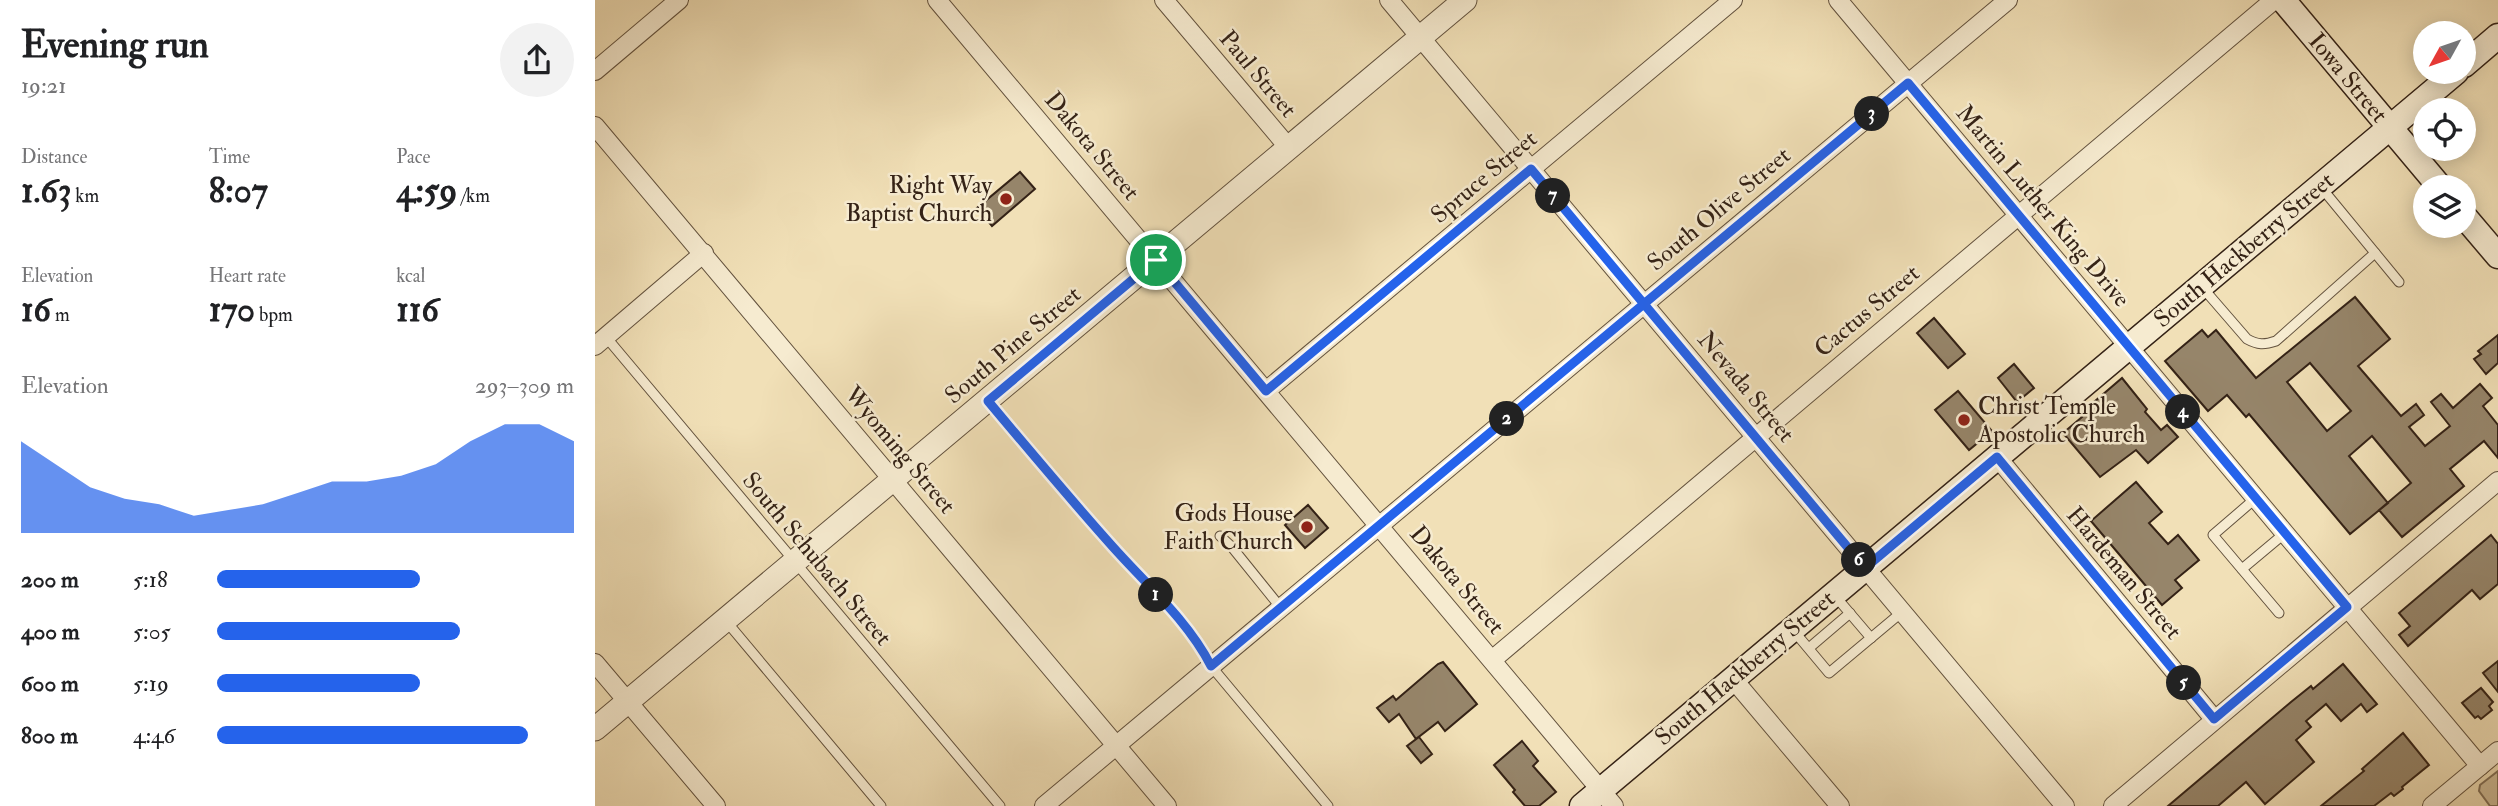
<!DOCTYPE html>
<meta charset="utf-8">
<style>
body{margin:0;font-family:"IM FELL Double Pica",serif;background:#f2f2f2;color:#202124;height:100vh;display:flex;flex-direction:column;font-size:26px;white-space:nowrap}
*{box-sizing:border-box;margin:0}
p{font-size:23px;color:#757577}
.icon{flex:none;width:38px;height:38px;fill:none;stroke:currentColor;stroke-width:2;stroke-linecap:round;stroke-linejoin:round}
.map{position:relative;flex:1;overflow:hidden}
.panel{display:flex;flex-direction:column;background:#fff;width:595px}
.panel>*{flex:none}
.needle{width:46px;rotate:230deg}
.tools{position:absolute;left:1818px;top:21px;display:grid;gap:14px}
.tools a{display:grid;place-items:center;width:63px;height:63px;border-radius:50%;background:#fff;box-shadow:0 4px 18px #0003;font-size:35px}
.pin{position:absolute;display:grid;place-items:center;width:60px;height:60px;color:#fff;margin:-30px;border:4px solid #fff;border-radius:50%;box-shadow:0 2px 7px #0007}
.km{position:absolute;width:35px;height:35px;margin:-18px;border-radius:50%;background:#222;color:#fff;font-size:19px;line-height:35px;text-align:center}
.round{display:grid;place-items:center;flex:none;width:74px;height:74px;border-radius:37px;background:#f2f2f2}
.overview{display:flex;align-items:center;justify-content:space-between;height:119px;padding:0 21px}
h1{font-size:38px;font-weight:800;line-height:52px}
.stats{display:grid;grid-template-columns:repeat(3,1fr);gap:10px;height:119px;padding:7px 21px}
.stats div{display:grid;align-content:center}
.stats b{font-size:35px;font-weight:800}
.stats small{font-size:19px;font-weight:400}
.stats p{font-size:19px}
.chart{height:196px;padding:14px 21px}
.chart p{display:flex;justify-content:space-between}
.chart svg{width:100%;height:126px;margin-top:7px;fill:#2563eb;opacity:.7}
ul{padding:0 21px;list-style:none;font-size:23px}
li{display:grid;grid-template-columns:112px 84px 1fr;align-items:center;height:52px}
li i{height:18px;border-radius:9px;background:#2563eb}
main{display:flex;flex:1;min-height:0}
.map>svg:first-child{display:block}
.green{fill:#d1c09c;stroke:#827159;stroke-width:2}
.building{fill:#96856a;stroke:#342216;stroke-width:2;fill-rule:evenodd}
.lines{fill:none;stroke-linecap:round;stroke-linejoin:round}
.service-casing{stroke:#63523e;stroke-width:11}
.minor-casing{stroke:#63523e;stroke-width:20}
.tertiary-casing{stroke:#63523e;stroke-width:25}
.secondary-casing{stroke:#342216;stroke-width:27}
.service{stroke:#f6ebd0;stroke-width:9}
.minor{stroke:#f6ebd0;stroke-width:18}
.tertiary{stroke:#f6ebd0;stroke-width:23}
.secondary{stroke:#f6ebd0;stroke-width:24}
.route-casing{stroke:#fff;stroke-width:14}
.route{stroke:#2563eb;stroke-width:9}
.poi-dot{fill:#8f2418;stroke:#f6ebd0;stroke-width:2.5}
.labels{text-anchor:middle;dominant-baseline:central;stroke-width:5;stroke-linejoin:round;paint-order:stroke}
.street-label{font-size:24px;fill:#342216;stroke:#f6ebd0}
.poi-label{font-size:24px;fill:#342216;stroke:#f6ebd0;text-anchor:end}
</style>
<main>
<section class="panel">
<div class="overview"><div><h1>Evening run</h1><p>19:21</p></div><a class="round"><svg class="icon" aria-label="share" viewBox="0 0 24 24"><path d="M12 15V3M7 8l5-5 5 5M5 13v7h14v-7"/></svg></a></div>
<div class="stats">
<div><p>Distance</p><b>1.63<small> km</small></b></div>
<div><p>Time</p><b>8:07</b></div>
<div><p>Pace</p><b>4:59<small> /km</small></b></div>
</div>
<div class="stats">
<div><p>Elevation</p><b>16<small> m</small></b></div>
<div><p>Heart rate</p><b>170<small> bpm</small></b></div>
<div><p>kcal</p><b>116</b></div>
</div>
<div class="chart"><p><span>Elevation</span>293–309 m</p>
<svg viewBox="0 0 160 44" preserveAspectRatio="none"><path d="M0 44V12L10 20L20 28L30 32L40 34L50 38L60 36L70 34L80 30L90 26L100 26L110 24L120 20L130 12L140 6L150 6L160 12V44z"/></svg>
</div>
<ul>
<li><b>200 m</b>5:18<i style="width:57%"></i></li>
<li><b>400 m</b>5:05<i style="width:68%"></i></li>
<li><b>600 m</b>5:19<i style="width:57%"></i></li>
<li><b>800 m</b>4:46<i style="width:87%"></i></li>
</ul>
</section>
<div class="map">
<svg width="1903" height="806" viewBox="0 0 1903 806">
<rect width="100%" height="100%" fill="#f1e0b7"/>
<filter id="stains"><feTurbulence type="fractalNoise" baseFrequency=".00286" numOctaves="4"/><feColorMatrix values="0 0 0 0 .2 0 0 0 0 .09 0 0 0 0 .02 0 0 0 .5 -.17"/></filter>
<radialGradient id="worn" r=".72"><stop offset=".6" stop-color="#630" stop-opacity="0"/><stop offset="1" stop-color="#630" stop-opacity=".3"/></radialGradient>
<!-- green -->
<path class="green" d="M 1903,771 L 1903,806 L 1895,806 L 1884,791 L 1885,785 Z"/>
<!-- building -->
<g class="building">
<path d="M 425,172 L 440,189 L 397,226 L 382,208 Z"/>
<path d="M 1760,297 L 1795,339 L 1763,366 L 1806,416 L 1821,404 L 1829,415 L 1814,427 L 1830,446 L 1855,426 L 1836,402 L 1846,394 L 1858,408 L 1885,384 L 1897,398 L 1888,406 L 1903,425 L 1903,458 L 1889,441 L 1855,469 L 1869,486 L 1807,537 L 1784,510 L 1816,483 L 1777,436 L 1754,456 L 1793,503 L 1755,534 L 1654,414 L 1651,417 L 1632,395 L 1613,411 L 1570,361 L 1607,330 L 1613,337 L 1621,330 L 1661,378 ZM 1715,363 L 1756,411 L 1732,431 L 1692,382 Z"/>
<path d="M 1339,318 L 1370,354 L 1353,368 L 1322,333 Z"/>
<path d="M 1903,335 L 1903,363 L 1891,374 L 1879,359 L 1886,354 L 1883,351 Z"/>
<path d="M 1419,364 L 1439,388 L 1422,402 L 1403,378 Z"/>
<path d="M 1527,378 L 1552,409 L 1550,412 L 1566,430 L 1572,425 L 1583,437 L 1553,463 L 1541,450 L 1505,477 L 1468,433 L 1487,417 L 1485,414 Z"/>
<path d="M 1363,391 L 1397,431 L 1374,450 L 1340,410 Z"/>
<path d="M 1541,482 L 1567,512 L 1554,523 L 1573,544 L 1583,535 L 1604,560 L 1580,580 L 1587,588 L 1567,605 L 1496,521 Z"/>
<path d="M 713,505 L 733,528 L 710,548 L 690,525 Z"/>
<path d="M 1896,535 L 1903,544 L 1903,584 L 1885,599 L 1877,590 L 1813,646 L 1804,635 L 1815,626 L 1804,613 Z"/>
<path d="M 1903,661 L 1903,692 L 1888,673 Z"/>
<path d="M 848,662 L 882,704 L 850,731 L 843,722 L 821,739 L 804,714 L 794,722 L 782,708 L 798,696 L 801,700 L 843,664 Z"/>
<path d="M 1748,664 L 1782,704 L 1772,712 L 1766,704 L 1746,721 L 1731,704 L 1711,721 L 1716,727 L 1701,740 L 1719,762 L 1670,804 L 1651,782 L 1623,806 L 1573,806 L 1696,702 L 1716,686 L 1718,689 Z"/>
<path d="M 1886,688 L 1898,702 L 1894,706 L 1897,710 L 1886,719 L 1883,716 L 1880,718 L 1867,703 Z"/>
<path d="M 1808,733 L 1834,765 L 1807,787 L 1808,789 L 1799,796 L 1796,793 L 1779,806 L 1726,806 L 1769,771 L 1767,769 Z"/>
<path d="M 824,737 L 837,754 L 826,763 L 812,746 Z"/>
<path d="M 927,741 L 943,761 L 938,766 L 961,792 L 944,806 L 930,806 L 918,792 L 920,790 L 899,765 Z"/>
</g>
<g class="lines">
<defs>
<g id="service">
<path d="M 1725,186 L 1804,282"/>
<path d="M 1607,287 L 1652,339 C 1663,345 1669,345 1681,341 L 1780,253"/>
<path d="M 11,337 L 405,806"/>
<path d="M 393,401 C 435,451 477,502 521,551 C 554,587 593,623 616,666 L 733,806"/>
<path d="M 1661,498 L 1618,535 L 1684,613"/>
<path d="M 625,536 L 636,546 L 686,608"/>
<path d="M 1647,569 L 1690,533"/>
<path d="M 1241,597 L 1276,638"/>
<path d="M 131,621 L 286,806"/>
<path d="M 1198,630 L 1234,673 L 1307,612"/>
<path d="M 1214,648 L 1255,613"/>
</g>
<g id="minor">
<path d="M 342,0 L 1019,806"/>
<path d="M 569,0 L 694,148"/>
<path d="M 794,0 L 1470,806"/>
<path d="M 1243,0 L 1885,766"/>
<path d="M 0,71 L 84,0"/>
<path d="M 0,126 L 572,806"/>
<path d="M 0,346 L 109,253"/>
<path d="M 671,391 L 1138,0"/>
<path d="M 1402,457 L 1619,719"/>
<path d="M 897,660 L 1679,0"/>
<path d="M 0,663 L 121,806"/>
<path d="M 1138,679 L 1245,806"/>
<path d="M 449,806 L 1413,0"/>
<path d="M 1518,806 L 1903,481"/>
<path d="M 1837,806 L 1903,751"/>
</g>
<path id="tertiary" d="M 0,729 L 870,0"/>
<g id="secondary">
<path d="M 1688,0 L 1845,187"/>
<path d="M 1869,65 L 1903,36"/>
<path d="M 1869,216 L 1903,256"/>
<path d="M 987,806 L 1861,72"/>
</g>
</defs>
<!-- service casing -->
<use href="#service" class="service-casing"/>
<!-- minor casing -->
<use href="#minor" class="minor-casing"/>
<!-- tertiary casing -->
<use href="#tertiary" class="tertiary-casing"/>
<!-- secondary casing -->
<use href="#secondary" class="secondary-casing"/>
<!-- service -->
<use href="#service" class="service"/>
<!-- minor -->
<use href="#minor" class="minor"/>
<!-- tertiary -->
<use href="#tertiary" class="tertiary"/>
<!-- secondary -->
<use href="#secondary" class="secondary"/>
</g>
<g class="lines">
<defs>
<path id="route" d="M 561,260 L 393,401 C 434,450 475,499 518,547 C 551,584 593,621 616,666 L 1313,83 L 1752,607 L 1619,719 L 1402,457 L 1270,568 C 1159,435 1047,302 936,169 L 671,391 L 561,260"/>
</defs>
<!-- route casing -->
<use href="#route" class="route-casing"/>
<!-- route -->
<use href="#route" class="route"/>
</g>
<!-- markers -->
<g class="poi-dot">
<circle cx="411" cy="199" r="7"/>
<circle cx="1369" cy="420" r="7"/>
<circle cx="712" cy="527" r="7"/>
</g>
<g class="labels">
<!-- street labels -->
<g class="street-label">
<text transform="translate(663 74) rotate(50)">Paul Street</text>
<text transform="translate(1753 78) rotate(50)">Iowa Street</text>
<text transform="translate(497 146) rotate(50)">Dakota Street</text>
<text transform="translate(889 177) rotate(-40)">Spruce Street</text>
<text transform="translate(1448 206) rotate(50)">Martin Luther King Drive</text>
<text transform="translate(1124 209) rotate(-40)">South Olive Street</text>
<text transform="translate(1649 250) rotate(-40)">South Hackberry Street</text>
<text transform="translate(1272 311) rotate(-40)">Cactus Street</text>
<text transform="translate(418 345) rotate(-40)">South Pine Street</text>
<text transform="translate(1151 387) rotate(50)">Nevada Street</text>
<text transform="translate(305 450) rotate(50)">Wyoming Street</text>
<text transform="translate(222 559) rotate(50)">South Schubach Street</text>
<text transform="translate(1529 573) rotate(50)">Hardeman Street</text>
<text transform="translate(862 580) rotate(50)">Dakota Street</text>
<text transform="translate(1150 668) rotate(-40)">South Hackberry Street</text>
</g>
<!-- poi labels -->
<g class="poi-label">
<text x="397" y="185">Right Way<tspan x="397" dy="28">Baptist Church</tspan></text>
<text x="1383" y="406" text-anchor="start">Christ Temple<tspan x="1383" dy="28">Apostolic Church</tspan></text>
<text x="698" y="513">Gods House<tspan x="698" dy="28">Faith Church</tspan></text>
</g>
</g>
<rect width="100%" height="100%" filter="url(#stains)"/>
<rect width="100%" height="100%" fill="url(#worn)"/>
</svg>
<div class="tools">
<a><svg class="needle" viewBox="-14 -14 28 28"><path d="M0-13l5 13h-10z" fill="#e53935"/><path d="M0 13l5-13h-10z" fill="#757577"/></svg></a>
<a><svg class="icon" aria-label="locate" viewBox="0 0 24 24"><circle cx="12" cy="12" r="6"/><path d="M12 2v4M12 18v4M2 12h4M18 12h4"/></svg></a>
<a><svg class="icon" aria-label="layers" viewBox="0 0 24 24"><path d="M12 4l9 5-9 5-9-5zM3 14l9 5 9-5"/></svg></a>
</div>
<div class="pin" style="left:561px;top:260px;background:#1e9e55"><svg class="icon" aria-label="arrive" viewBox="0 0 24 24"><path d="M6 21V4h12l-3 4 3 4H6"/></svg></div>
<b class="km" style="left:561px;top:595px">1</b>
<b class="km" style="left:912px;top:419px">2</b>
<b class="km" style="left:1277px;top:114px">3</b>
<b class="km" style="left:1588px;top:412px">4</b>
<b class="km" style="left:1589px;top:683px">5</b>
<b class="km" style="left:1264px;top:560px">6</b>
<b class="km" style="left:958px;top:196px">7</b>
</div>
</main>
